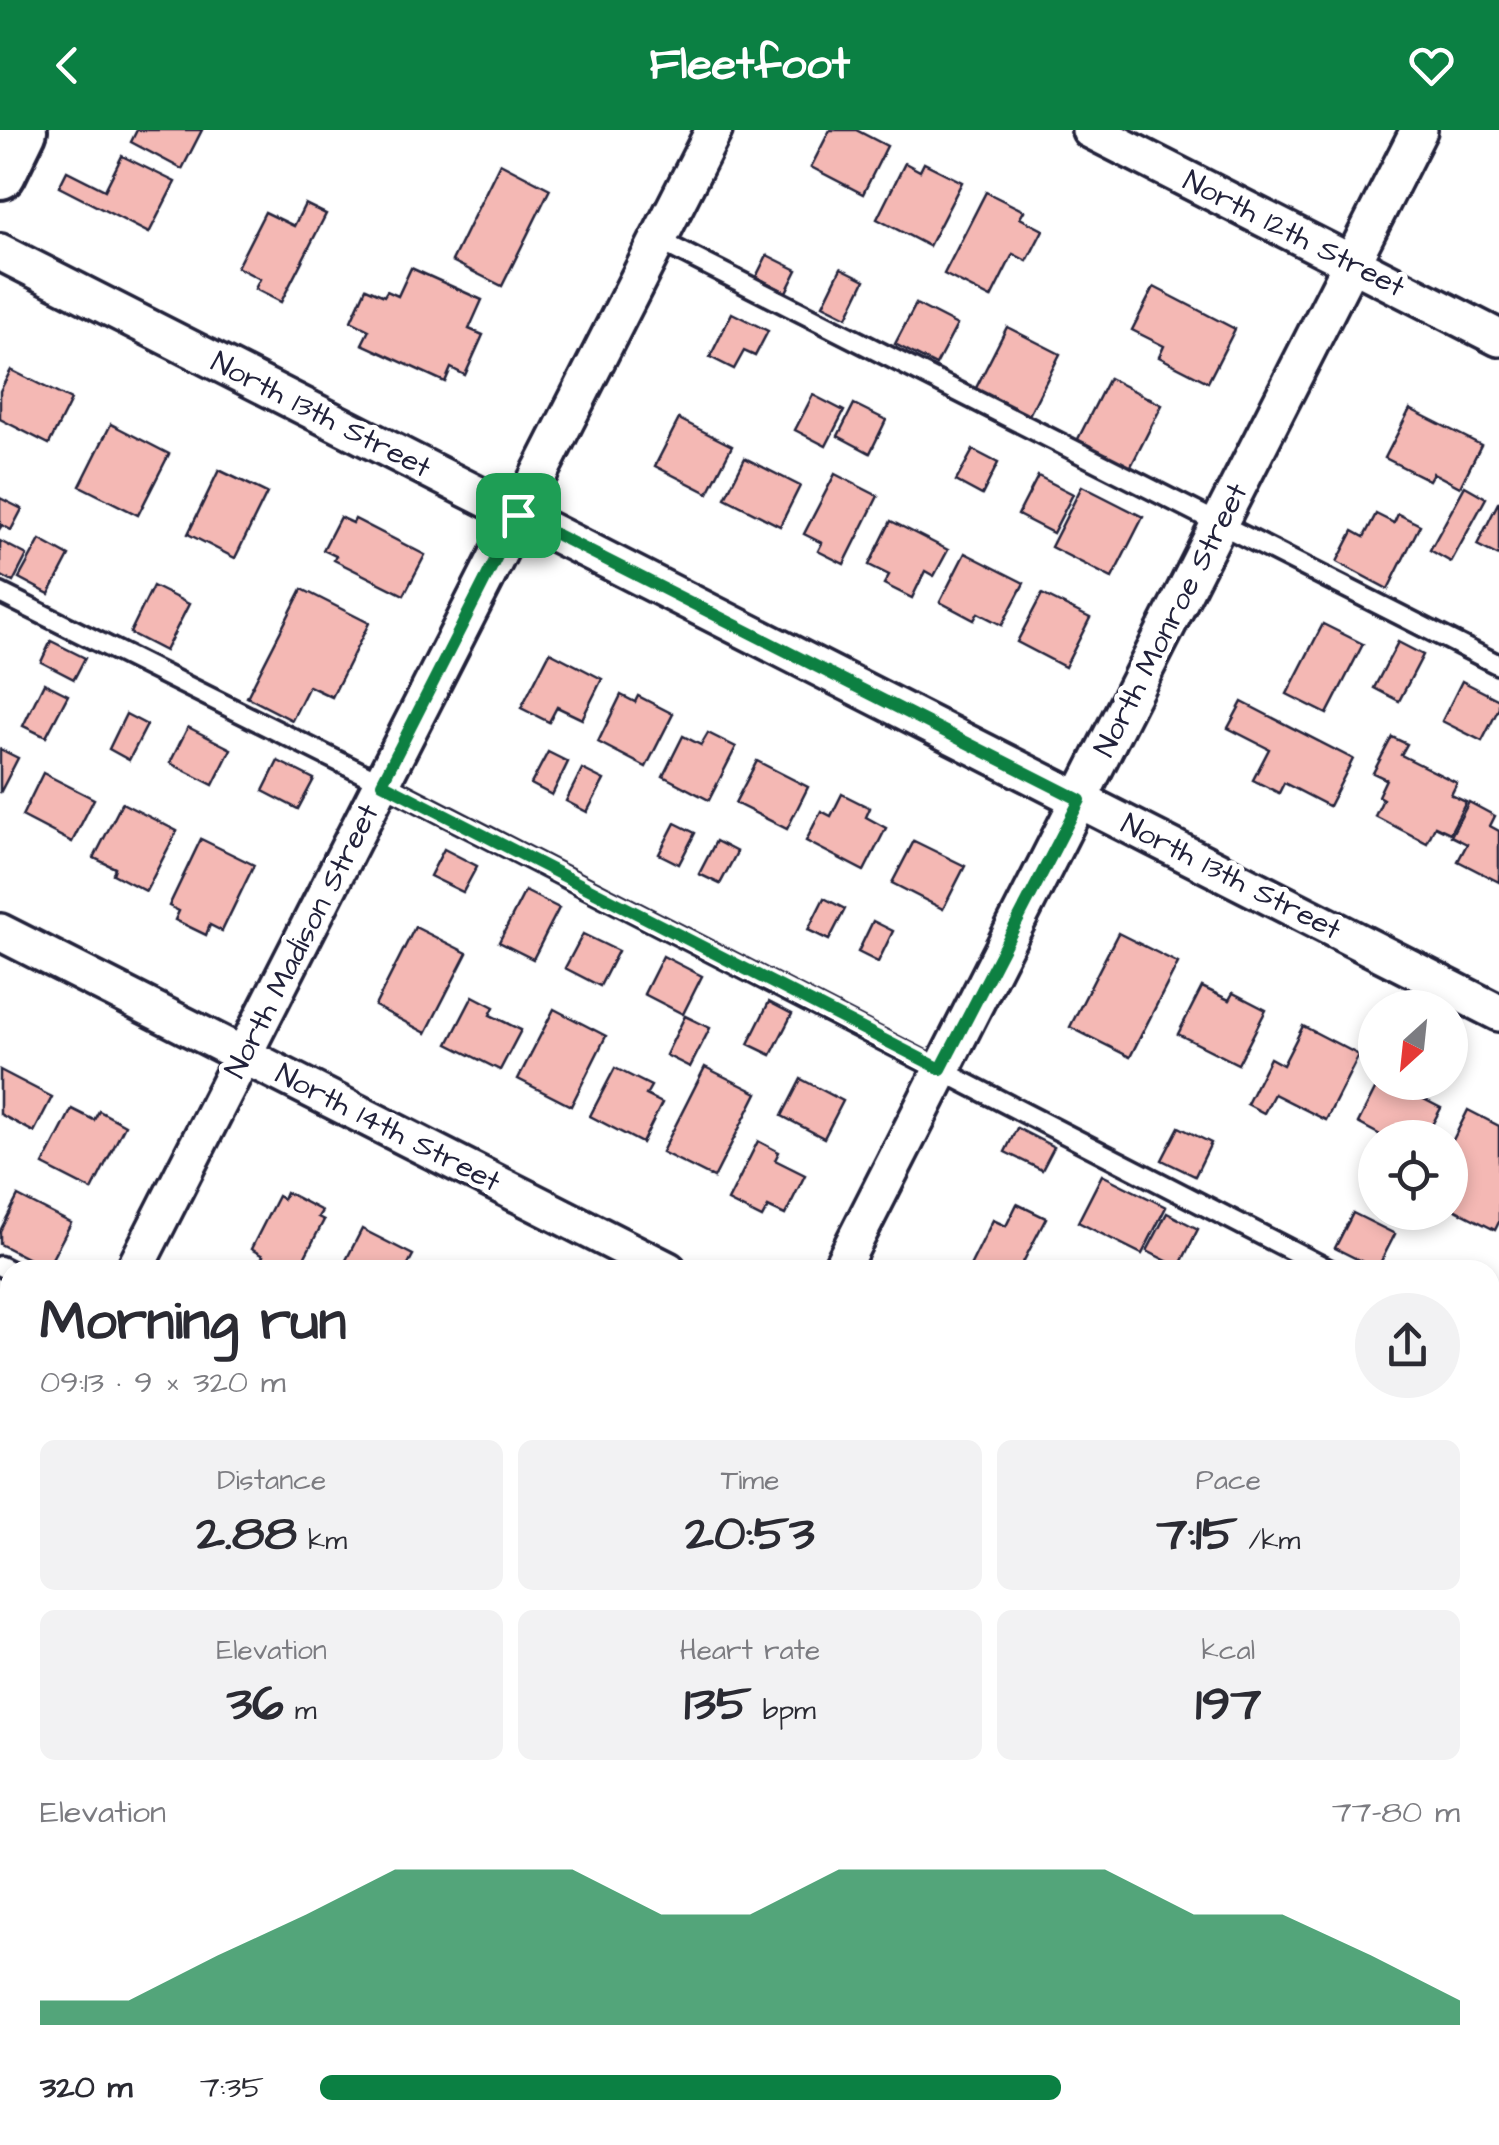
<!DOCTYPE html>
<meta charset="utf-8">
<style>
body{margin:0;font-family:"Architects Daughter",sans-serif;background:#f2f2f3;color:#2b2b33;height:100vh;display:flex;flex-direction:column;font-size:38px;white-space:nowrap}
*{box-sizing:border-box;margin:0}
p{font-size:32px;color:#7c7c81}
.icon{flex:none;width:55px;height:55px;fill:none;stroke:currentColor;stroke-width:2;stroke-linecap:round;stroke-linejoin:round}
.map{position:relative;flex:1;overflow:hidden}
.side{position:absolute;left:0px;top:1130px;width:1500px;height:885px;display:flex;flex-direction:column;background:#fff;border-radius:30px 30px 0 0;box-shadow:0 5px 15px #0003}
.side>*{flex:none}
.needle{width:65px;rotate:207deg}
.fabs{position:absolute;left:1358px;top:860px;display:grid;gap:20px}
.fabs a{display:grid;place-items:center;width:110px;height:110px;border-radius:50%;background:#fff;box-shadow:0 5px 15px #0003;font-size:50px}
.pin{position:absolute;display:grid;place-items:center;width:85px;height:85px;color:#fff;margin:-42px;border-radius:20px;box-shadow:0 5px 15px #0006}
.round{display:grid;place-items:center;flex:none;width:105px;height:105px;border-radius:52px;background:#f2f2f3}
.summary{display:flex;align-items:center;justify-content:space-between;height:170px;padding:0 40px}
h1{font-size:55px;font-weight:800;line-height:75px}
.stats{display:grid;grid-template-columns:repeat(3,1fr);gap:15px;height:170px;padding:10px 40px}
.stats div{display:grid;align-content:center;border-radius:15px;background:#f2f2f3;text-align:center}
.stats b{font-size:50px;font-weight:800}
.stats small{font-size:28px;font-weight:400}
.stats p{font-size:28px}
.chart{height:280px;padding:20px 40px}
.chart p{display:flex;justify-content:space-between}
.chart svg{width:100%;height:180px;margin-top:10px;fill:#0b8043;opacity:.7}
ul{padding:0 40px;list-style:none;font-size:32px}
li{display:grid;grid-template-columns:160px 120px 1fr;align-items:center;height:75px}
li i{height:25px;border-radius:12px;background:#0b8043}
header{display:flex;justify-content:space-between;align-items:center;height:130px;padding:0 40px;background:#0b8043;color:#fff;font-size:45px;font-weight:800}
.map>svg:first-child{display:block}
.building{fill:#f4b8b4;stroke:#22223b;stroke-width:2.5}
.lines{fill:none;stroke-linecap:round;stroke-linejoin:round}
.lane-casing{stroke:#22223b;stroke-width:25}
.street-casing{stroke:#22223b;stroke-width:42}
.secondary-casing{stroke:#22223b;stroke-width:58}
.lane{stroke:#fff;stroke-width:18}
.street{stroke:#fff;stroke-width:35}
.secondary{stroke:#fff;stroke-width:50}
.route-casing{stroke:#fff;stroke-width:20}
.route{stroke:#0b8043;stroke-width:12}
.labels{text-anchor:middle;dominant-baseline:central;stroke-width:10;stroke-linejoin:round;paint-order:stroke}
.street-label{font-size:30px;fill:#22223b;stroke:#fff}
</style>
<header><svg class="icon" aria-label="back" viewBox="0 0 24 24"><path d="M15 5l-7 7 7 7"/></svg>Fleetfoot<svg class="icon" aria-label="heart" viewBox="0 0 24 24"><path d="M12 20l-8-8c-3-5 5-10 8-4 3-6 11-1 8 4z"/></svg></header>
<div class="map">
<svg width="1499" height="2015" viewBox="0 0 1499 2015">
<rect width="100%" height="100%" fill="#fff"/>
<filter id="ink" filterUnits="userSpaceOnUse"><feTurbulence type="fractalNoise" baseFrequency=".01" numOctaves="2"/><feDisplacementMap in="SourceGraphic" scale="20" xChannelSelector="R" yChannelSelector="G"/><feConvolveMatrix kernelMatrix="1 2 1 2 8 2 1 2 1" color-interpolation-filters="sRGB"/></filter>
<g filter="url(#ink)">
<!-- building -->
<g class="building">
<path d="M 137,0 L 202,0 L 182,39 L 131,12 Z"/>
<path d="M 830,0 L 856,0 L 887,16 L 863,64 L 811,37 Z"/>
<path d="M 122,26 L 175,52 L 149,103 L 59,57 L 67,41 L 105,60 Z"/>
<path d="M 500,33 L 550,59 L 502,156 L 452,131 Z"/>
<path d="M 905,33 L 920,41 L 924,33 L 962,52 L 929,116 L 877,89 Z"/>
<path d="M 986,62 L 1024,81 L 1020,88 L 1043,100 L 1027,131 L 1013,124 L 991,168 L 944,144 Z"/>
<path d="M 305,74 L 326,84 L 281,172 L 255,159 L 260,149 L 237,137 L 265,82 L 294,96 Z"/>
<path d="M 767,125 L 797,140 L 786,162 L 756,147 Z"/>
<path d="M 411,138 L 482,170 L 469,199 L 483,205 L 465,245 L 451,238 L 445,252 L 362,214 L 369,200 L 351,191 L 366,158 L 384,166 L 387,161 L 398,166 Z"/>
<path d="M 841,138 L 865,150 L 847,187 L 823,175 Z"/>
<path d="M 1154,157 L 1235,199 L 1208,252 L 1159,227 L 1164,216 L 1132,200 Z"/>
<path d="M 916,174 L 957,195 L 936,235 L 895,214 Z"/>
<path d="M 732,183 L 768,201 L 755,226 L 744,221 L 734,239 L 710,227 Z"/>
<path d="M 1007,197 L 1060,224 L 1028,287 L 975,260 Z"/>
<path d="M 11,240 L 71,270 L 49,314 L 0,289 L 0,261 Z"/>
<path d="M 1109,248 L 1162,275 L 1130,338 L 1077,311 Z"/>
<path d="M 813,265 L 844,281 L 826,316 L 795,300 Z"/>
<path d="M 854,274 L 886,290 L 870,323 L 838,306 Z"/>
<path d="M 1410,279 L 1481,315 L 1460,357 L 1433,343 L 1429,350 L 1385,328 Z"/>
<path d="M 679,289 L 732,316 L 708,363 L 655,336 Z"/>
<path d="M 111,294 L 169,324 L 138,385 L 80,356 Z"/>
<path d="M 973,320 L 998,333 L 982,365 L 956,351 Z"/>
<path d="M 745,328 L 800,356 L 780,396 L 725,368 Z"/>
<path d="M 219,340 L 267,363 L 235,428 L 188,404 Z"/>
<path d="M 835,344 L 878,366 L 844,434 L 818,421 L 822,413 L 804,404 Z"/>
<path d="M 1038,346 L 1073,364 L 1053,403 L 1018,385 Z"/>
<path d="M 1082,356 L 1143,387 L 1112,448 L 1051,417 Z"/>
<path d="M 1465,356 L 1486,368 L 1451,432 L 1430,420 Z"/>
<path d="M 0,368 L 22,379 L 11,400 L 2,395 L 0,398 Z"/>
<path d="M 1499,371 L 1499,426 L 1477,415 Z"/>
<path d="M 1376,384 L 1394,393 L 1398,384 L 1420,395 L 1388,459 L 1337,432 L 1353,401 L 1364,407 Z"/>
<path d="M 340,387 L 353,393 L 355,389 L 425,425 L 404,465 L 334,430 L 336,426 L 323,420 Z"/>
<path d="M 891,391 L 948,420 L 934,446 L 925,441 L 912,468 L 884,454 L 889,445 L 869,435 Z"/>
<path d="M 40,410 L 69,426 L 49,464 L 19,448 Z"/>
<path d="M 0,411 L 27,425 L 13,452 L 0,445 Z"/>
<path d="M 965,423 L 1024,453 L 1002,495 L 978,483 L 974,490 L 940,472 Z"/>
<path d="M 153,456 L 189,474 L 165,521 L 130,503 Z"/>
<path d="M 302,459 L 369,493 L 332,567 L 309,556 L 292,590 L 247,567 Z"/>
<path d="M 1042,464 L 1090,488 L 1065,537 L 1017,512 Z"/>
<path d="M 1323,494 L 1363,514 L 1327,584 L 1287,564 Z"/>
<path d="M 51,511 L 85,528 L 74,549 L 41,532 Z"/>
<path d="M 1398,512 L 1423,525 L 1399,571 L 1374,558 Z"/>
<path d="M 550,522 L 602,549 L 582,589 L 557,577 L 549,592 L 521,578 Z"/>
<path d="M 1462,551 L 1499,570 L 1499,578 L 1482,611 L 1442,591 Z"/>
<path d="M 44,553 L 68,565 L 46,607 L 23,596 Z"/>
<path d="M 621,565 L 635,572 L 638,566 L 673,584 L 646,637 L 598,612 Z"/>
<path d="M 1242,572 L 1353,629 L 1329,676 L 1284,653 L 1279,663 L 1253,650 L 1269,619 L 1228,598 Z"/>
<path d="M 126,584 L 147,595 L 129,630 L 109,619 Z"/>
<path d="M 188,597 L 231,619 L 213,655 L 170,633 Z"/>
<path d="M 708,603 L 736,617 L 709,670 L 663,646 L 683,606 L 701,615 Z"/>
<path d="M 1392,607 L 1407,614 L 1401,625 L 1457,653 L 1451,665 L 1466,672 L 1450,703 L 1435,696 L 1427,713 L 1375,686 L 1383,669 L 1378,666 L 1386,649 L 1373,643 Z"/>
<path d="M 0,619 L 18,628 L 0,663 Z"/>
<path d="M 548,622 L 568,632 L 552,665 L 531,654 Z"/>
<path d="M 278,631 L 314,649 L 298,679 L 263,661 Z"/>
<path d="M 757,631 L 808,657 L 787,699 L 735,673 Z"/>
<path d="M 582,639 L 604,650 L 587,682 L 566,671 Z"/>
<path d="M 43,643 L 94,669 L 72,712 L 22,686 Z"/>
<path d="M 842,664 L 870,678 L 866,687 L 886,698 L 864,741 L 806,711 L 821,681 L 831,686 Z"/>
<path d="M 1469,672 L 1495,686 L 1490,696 L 1499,701 L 1499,752 L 1458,731 L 1467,714 L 1451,706 Z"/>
<path d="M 122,673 L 177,701 L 146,761 L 113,744 L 115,738 L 94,728 Z"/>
<path d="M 675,693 L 695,703 L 679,734 L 659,724 Z"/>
<path d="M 201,709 L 254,735 L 222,801 L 210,795 L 206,805 L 175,790 L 179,781 L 169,776 Z"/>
<path d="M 716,711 L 737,722 L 720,754 L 699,744 Z"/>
<path d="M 914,711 L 965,736 L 943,779 L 892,753 Z"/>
<path d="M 444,719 L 477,736 L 463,762 L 430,746 Z"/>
<path d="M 525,761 L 559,778 L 533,829 L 499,812 Z"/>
<path d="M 824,768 L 845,779 L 829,810 L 808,800 Z"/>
<path d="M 873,791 L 893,801 L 878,832 L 858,822 Z"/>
<path d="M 415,797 L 467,823 L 426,903 L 375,876 Z"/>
<path d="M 1118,803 L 1178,833 L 1130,927 L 1070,897 Z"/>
<path d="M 583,804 L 618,821 L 600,856 L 565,838 Z"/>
<path d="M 663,826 L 702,846 L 683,884 L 644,864 Z"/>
<path d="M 1202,857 L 1229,870 L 1233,863 L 1266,880 L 1238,934 L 1178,904 Z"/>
<path d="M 473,866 L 494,877 L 490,885 L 521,900 L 500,940 L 448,914 Z"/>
<path d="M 769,872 L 792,884 L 771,925 L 748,914 Z"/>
<path d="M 554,879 L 606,906 L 571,976 L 518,949 Z"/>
<path d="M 685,886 L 710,898 L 690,937 L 666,925 Z"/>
<path d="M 1303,896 L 1359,925 L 1326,990 L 1274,964 L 1264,983 L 1247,974 L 1270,928 L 1283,935 Z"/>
<path d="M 705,937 L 757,963 L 714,1048 L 662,1022 Z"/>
<path d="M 615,938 L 651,956 L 646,965 L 662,973 L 642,1013 L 590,986 Z"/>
<path d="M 0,940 L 52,967 L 34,1002 L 0,984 Z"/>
<path d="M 801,949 L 843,971 L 824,1008 L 782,986 Z"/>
<path d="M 1379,952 L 1406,952 L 1419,959 L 1416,965 L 1441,978 L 1425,1008 L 1386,1008 L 1358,993 Z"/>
<path d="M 72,979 L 94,990 L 99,981 L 125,995 L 92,1060 L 43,1035 Z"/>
<path d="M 1468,980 L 1499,996 L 1499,1092 L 1495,1100 L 1450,1077 L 1450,1065 L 1461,1045 L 1450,1039 L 1450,1016 Z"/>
<path d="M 1179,997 L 1211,1013 L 1195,1046 L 1162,1030 Z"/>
<path d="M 1017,998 L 1054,1017 L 1042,1040 L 1005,1022 Z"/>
<path d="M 758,1011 L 779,1022 L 775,1030 L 805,1045 L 785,1085 L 768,1077 L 762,1088 L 728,1071 Z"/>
<path d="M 1102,1045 L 1166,1077 L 1142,1124 L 1078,1092 Z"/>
<path d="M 286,1062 L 322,1081 L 318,1087 L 324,1090 L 298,1140 L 269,1140 L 259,1135 L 263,1126 L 251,1119 L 278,1066 L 283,1069 Z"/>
<path d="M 18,1066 L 71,1093 L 47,1138 L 0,1114 L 0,1101 Z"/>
<path d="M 1017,1074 L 1046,1088 L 1019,1140 L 969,1138 L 993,1090 L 1006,1096 Z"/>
<path d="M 1167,1083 L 1198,1099 L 1179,1137 L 1147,1121 Z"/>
<path d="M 1353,1083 L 1395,1104 L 1377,1139 L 1335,1118 Z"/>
<path d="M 362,1099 L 413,1125 L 405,1140 L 341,1140 Z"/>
<path d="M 0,1163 L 10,1168 L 8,1224 L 0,1219 Z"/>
<path d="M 10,1628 L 10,1668 L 0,1663 L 0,1648 Z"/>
<path d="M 1490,1685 L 1499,1689 L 1499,1753 L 1490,1749 Z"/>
<path d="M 0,1705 L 10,1710 L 10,1718 L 0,1737 Z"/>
<path d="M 47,2005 L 55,2005 L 74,2015 L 42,2015 Z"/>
<path d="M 226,2005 L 287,2005 L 290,2007 L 286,2015 L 220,2015 Z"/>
<path d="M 532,2005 L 583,2005 L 592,2010 L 590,2015 L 533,2015 L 535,2010 L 531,2008 Z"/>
<path d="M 655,2005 L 721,2005 L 716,2015 L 694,2015 L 676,2005 L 671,2015 Z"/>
<path d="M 784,2005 L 793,2005 L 813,2015 L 778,2015 Z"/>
<path d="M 1260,2005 L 1290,2005 L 1285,2015 Z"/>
<path d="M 1346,2005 L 1395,2005 L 1388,2015 L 1340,2015 Z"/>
</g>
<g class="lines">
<defs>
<g id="lane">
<path d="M 658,110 L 1499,535"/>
<path d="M 0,463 L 382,653 L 1330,1140"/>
<path d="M 0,1136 L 10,1141"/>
<path d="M 0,1821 L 10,1826"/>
<path d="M 365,2005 L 385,2015"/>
</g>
<g id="street">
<path d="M 1090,0 L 1499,208"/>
<path d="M 0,122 L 1499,883"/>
<path d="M 0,802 L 668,1140"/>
<path d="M 134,1140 L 714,0"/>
<path d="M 840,1140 L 1419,0"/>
<path d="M 1490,1232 L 1499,1214"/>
<path d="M 0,1404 L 10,1384"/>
<path d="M 0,1490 L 10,1495"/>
<path d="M 1490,1558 L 1499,1562"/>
<path d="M 1026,2005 L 1046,2015"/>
<path d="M 395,2015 L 400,2005"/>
<path d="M 1099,2015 L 1105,2005"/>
</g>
<path id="secondary" d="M 0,43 L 21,0"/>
</defs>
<!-- lane casing -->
<use href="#lane" class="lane-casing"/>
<!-- street casing -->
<use href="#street" class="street-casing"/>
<!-- secondary casing -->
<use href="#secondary" class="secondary-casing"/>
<!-- lane -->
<use href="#lane" class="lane"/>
<!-- street -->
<use href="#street" class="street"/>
<!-- secondary -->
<use href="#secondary" class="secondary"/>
</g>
</g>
<g class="lines" filter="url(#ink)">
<defs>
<path id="route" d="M 518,385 L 1080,670 L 941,939 L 382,653 Z"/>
</defs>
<!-- route casing -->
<use href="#route" class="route-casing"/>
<!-- route -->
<use href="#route" class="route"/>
</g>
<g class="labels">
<!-- street labels -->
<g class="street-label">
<text transform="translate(1294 104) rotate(27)">North 12th Street</text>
<text transform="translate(321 285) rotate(27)">North 13th Street</text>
<text transform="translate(1171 490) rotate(-63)">North Monroe Street</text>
<text transform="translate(1231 747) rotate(27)">North 13th Street</text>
<text transform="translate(302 811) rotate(-63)">North Madison Street</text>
<text transform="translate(388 998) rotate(27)">North 14th Street</text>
</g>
</g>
</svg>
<div class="fabs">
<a><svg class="needle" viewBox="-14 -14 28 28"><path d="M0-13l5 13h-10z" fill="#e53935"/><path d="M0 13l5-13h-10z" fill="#7c7c81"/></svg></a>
<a><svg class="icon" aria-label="locate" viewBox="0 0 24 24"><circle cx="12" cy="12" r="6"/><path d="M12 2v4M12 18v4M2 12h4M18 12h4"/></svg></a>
</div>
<div class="pin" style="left:518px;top:385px;background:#1e9e55"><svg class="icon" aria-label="arrive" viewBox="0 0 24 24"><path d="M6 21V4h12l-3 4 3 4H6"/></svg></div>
<section class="side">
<div class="summary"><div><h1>Morning run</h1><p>09:13 · 9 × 320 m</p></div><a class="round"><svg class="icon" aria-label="share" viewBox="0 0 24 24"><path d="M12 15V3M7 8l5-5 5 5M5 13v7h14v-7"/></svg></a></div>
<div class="stats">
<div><p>Distance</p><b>2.88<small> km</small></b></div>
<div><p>Time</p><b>20:53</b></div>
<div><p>Pace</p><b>7:15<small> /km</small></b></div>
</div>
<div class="stats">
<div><p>Elevation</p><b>36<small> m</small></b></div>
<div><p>Heart rate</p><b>135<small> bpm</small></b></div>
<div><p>kcal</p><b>197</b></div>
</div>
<div class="chart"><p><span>Elevation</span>77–80 m</p>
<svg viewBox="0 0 160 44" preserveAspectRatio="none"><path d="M0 44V38L10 38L20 27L30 17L40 6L50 6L60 6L70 17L80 17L90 6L100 6L110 6L120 6L130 17L140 17L150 27L160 38V44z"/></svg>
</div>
<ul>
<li><b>320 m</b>7:35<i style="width:65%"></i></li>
</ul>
</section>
</div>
